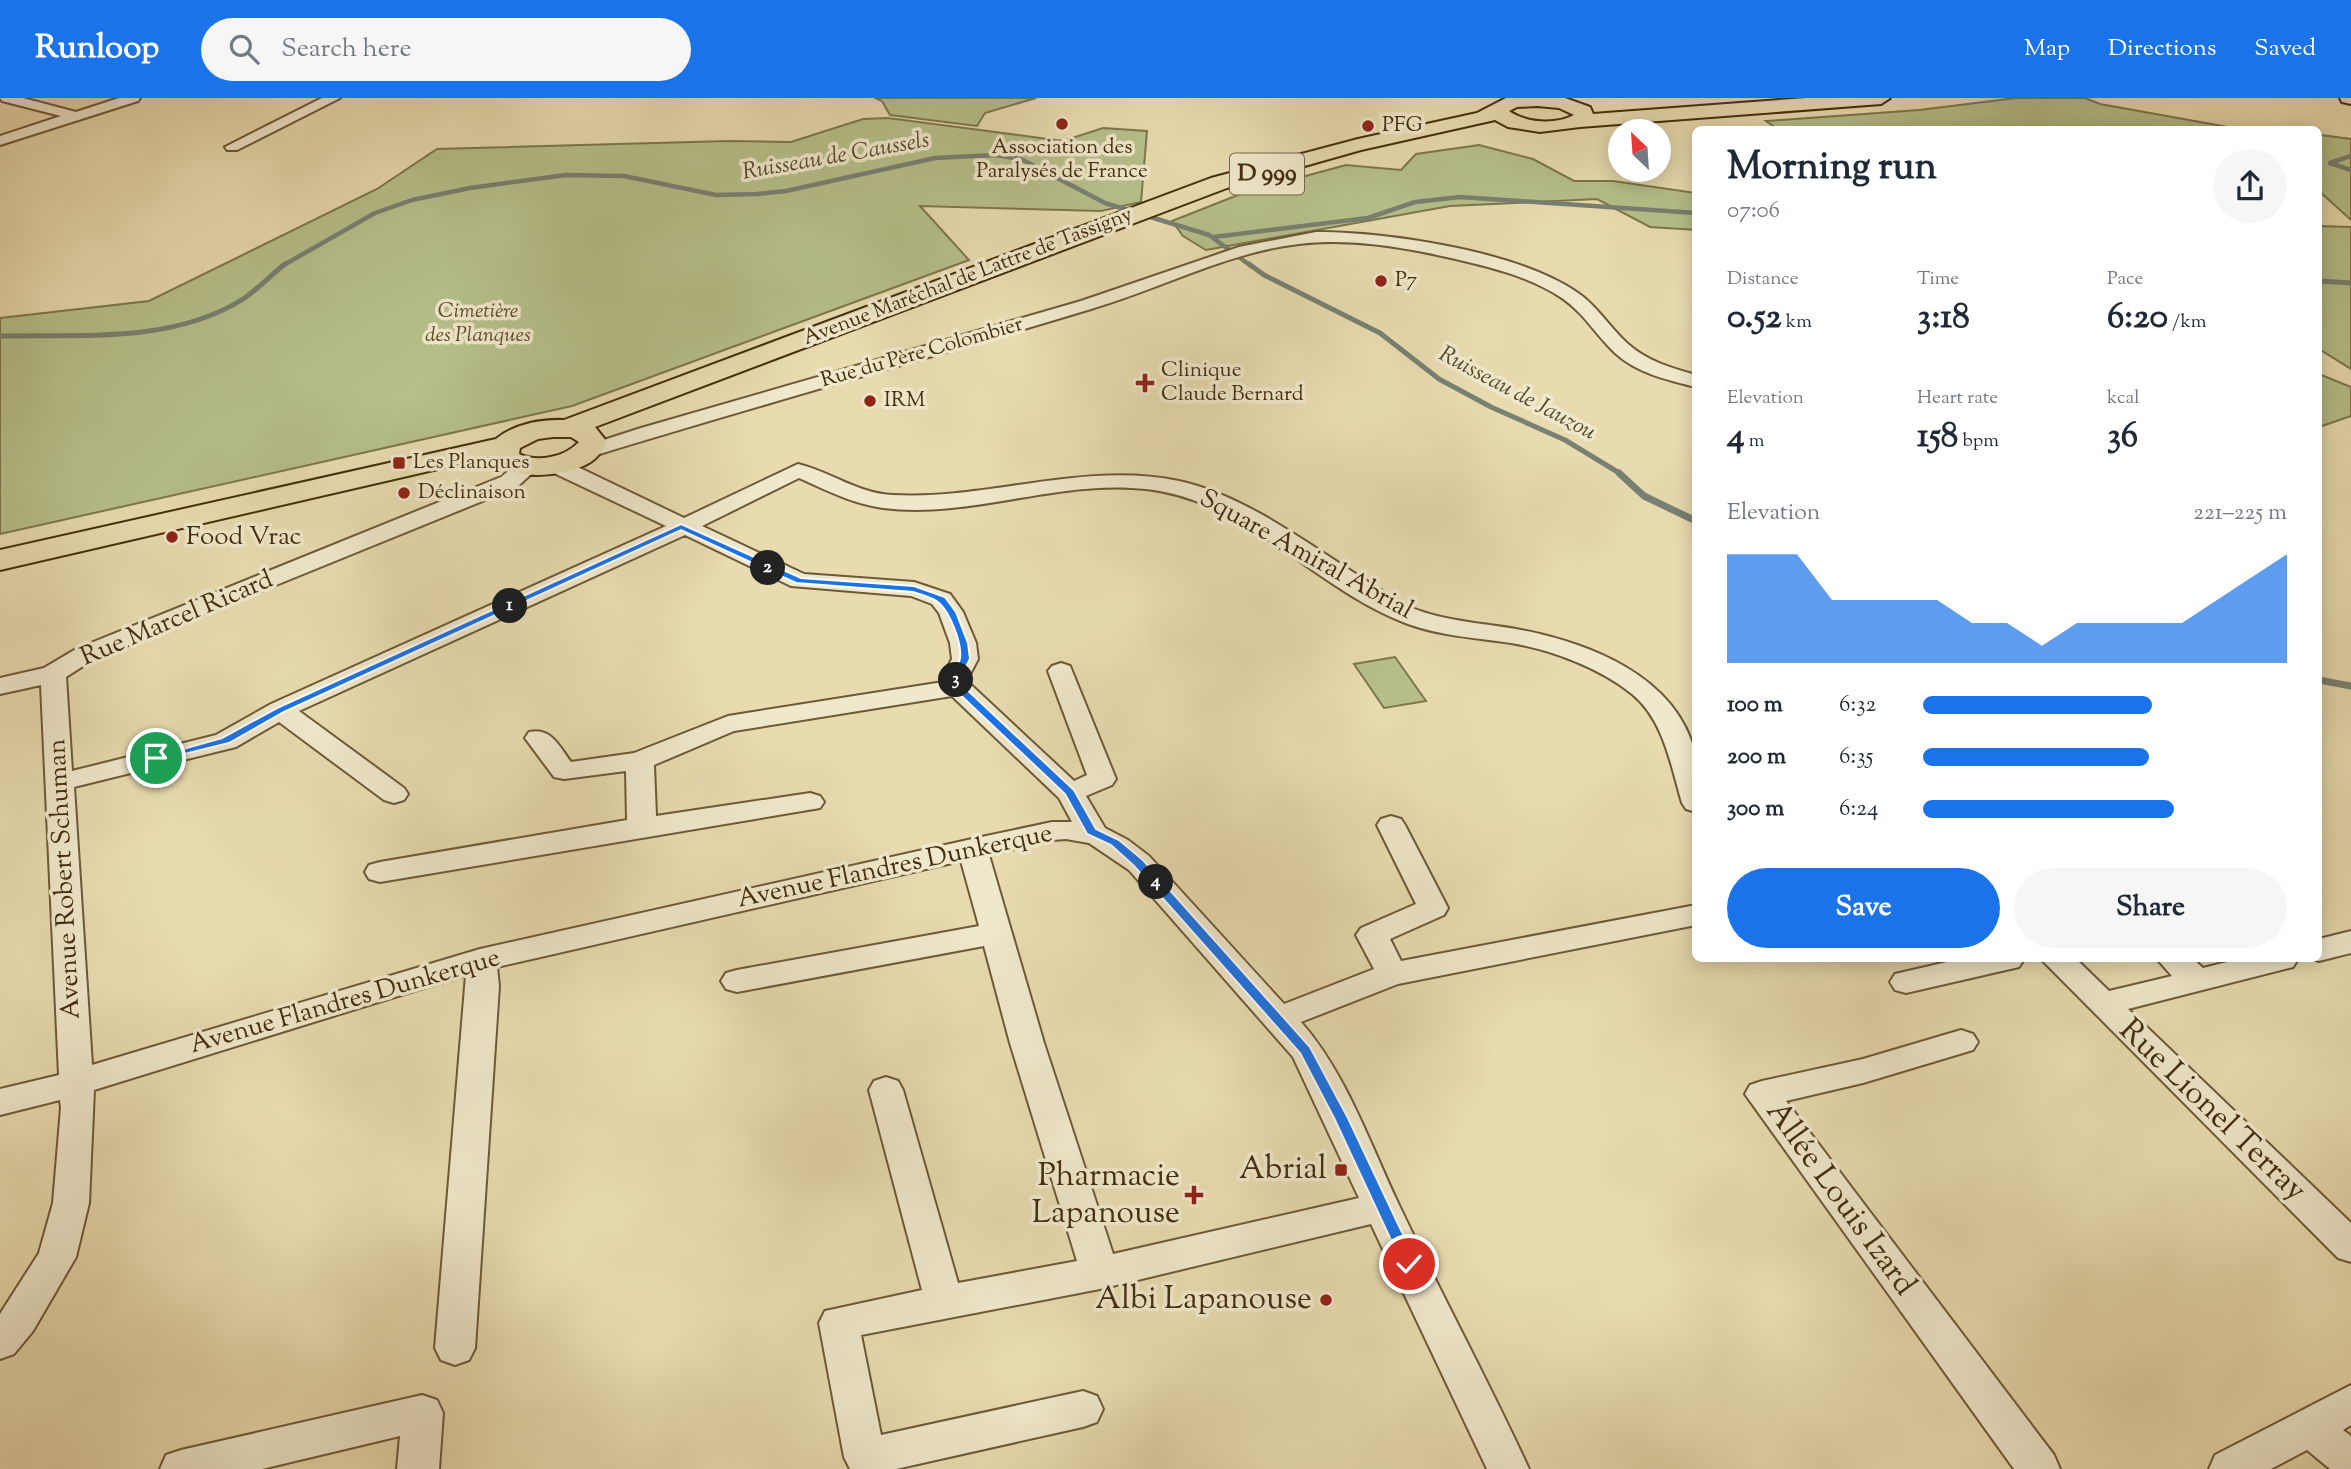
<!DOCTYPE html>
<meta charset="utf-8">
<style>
body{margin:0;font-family:"Sorts Mill Goudy",serif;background:#f6f6f7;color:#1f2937;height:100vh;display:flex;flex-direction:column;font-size:26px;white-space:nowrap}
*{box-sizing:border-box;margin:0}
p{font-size:23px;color:#747a83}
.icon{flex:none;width:38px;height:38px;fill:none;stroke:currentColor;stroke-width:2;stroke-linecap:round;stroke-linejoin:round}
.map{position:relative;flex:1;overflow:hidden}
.panel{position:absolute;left:1692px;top:28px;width:630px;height:836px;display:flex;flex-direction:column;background:#fff;border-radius:10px;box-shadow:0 4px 18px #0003}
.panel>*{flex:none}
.needle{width:46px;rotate:335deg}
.fabs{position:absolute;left:1608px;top:21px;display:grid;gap:14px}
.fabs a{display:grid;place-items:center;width:63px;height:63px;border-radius:50%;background:#fff;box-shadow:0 4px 18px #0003;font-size:35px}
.pin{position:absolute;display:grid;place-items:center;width:60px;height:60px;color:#fff;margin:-30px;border:4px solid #fff;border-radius:50%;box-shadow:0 2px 7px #0007}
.km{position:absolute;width:35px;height:35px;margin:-18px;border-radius:50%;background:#222;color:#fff;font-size:19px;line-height:35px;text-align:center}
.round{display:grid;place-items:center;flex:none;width:74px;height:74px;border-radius:37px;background:#f6f6f7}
.overview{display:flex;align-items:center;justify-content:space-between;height:119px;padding:0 35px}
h1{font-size:38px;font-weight:700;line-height:52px}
.figures{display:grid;grid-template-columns:repeat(3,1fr);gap:10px;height:119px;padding:7px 35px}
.figures div{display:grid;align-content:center}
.figures b{font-size:35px;font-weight:700}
.figures small{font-size:19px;font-weight:400}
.figures p{font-size:19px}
.chart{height:196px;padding:14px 35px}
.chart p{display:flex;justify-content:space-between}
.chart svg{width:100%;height:126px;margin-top:7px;fill:#1a73e8;opacity:.7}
.action{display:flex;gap:14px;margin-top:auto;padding:14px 35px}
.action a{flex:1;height:80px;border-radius:42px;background:#1a73e8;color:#fff;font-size:28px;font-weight:700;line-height:80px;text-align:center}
.action a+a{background:#f6f6f7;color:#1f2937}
ul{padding:0 35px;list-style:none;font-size:23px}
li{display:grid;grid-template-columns:112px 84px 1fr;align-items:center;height:52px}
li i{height:18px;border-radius:9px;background:#1a73e8}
header{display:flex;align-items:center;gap:42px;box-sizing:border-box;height:98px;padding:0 35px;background:#1a73e8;color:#fff}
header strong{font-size:33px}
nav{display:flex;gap:38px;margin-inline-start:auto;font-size:24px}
.search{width:490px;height:63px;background:#f6f6f7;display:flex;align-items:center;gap:18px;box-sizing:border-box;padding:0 24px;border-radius:38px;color:#747a83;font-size:26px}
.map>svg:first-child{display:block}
.green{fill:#b6c08b;stroke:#7d774c;stroke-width:2}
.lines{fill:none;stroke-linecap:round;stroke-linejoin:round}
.stream-far2{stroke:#788172;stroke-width:4.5}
.stream-far1{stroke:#788172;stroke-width:5}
.stream{stroke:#788172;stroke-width:7}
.street-casing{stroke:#6d5936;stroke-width:4}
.primary-casing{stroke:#442e0d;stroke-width:4}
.highway-casing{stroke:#442e0d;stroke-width:4}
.street{fill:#f0e8cc;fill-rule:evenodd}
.primary{fill:#e8dbb0;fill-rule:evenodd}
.highway{fill:#e8dbb0;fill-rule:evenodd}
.route{fill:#1a73e8;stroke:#fff;stroke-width:2}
.poi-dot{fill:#8f2418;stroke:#f0e8cc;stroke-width:2.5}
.labels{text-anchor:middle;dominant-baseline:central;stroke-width:7;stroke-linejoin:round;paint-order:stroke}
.far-poi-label{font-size:21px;fill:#442e0d;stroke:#f0e8cc;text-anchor:start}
.far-street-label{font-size:21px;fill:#442e0d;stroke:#f0e8cc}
.far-park-label{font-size:21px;font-style:italic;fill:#5b4b26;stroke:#f0e8cc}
.far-water-label{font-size:23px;font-style:italic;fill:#554a2f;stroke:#f0e8cc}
.shield{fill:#f0e8cc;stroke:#786646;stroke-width:2}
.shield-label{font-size:24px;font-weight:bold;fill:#442e0d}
.poi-label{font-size:26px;fill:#442e0d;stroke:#f0e8cc;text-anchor:start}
.street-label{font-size:26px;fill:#442e0d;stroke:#f0e8cc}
.near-street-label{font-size:32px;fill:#442e0d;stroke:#f0e8cc}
.near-poi-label{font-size:32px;fill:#442e0d;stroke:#f0e8cc;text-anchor:end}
</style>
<header>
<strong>Runloop</strong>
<div class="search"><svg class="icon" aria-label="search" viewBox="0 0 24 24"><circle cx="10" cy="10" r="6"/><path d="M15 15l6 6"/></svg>Search here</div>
<nav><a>Map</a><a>Directions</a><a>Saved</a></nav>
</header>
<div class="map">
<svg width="2351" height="1371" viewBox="0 0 2351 1371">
<rect width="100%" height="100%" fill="#e8dbb0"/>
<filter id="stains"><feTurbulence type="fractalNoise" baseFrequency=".00286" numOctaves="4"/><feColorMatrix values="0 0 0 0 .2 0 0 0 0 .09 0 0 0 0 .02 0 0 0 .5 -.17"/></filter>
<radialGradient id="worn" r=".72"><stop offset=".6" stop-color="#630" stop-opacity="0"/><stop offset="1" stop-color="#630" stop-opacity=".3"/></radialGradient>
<!-- green -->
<g class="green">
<path d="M 875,0 L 1036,0 L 985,15 L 977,28 L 890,17 L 882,3 Z"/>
<path d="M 2016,0 L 2085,0 L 2100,6 L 2239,31 L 1779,32 L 1766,23 L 1919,12 Z"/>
<path d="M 888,20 L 1063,43 L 1103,30 L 1147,33 L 1141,104 L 1101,113 L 920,108 L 969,162 L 572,308 L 0,436 L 0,220 L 149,203 L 377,91 L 437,51 L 729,43 L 791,44 L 863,21 Z"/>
<path d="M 2321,37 L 2351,41 L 2351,122 L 2319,93 L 2319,38 Z"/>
<path d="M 1479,47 L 1533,61 L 1574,83 L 1613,83 L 1696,95 L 1696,132 L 1650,129 L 1597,101 L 1450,108 L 1206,152 L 1183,138 L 1172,123 L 1243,95 L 1346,67 L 1401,72 L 1416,56 Z"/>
<path d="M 2319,128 L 2351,129 L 2351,271 L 2319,251 Z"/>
<path d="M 2319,276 L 2351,289 L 2351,318 L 2319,329 Z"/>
<path d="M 1395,559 L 1426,603 L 1384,610 L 1354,566 Z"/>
</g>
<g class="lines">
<!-- stream-far2 -->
<g class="stream-far2">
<path d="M 2351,58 L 2330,65 L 2351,72"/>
<path d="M 1214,139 L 1368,120 L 1415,104 L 1460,99 L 1696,115"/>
<path d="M 282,168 L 375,115 L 412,102 L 470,90 L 566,77 L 624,78 L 716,97 L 757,96 L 786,93 L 935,60 L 995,57 L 1021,61 L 1105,105 L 1209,137 L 1251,168"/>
</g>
<!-- stream-far1 -->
<g class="stream-far1">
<path d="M 1249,166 L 1264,177 L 1380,235 L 1439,281 L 1491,309 L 1565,342 L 1621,376"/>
<path d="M 2319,183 L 2351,185"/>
<path d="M 0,238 C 80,236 172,246 243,201 C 258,191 271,177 285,166"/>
</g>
<!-- stream -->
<g class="stream">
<path d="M 1619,375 L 1644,398 L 1696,423"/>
<path d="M 2319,582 L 2351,588"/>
</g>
<defs>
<g id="street">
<path d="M 0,0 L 23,0 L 76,14 L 119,0 L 140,0 L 138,3 L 0,47 L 0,38 L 61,18 L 2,3 Z"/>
<path d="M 322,0 L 340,0 L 237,52 L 227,52 L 225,49 Z"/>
<path d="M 1316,134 C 1387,134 1516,153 1575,193 C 1597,207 1609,229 1628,246 C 1647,263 1671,270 1696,277 L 1696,289 C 1667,282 1637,275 1615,255 C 1596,237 1584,215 1562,200 C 1529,178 1489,169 1451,160 C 1402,149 1350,140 1299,146 C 1228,154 1160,191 1091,211 C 926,261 759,307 593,358 L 579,358 L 575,354 L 579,350 L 641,330 L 1081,203 L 1239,149 Z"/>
<path d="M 559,360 L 684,420 L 798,366 C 831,374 859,396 893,397 C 990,402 1083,363 1179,383 C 1259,400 1339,471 1412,510 C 1445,523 1481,525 1516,531 C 1587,544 1676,577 1695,655 C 1699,673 1696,695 1696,714 L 1686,711 L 1682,705 C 1671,668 1664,622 1632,596 C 1600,570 1552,552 1511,545 C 1477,540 1441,538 1408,526 C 1315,492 1248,402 1146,391 C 1058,381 971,421 883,410 C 853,406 826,392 799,380 L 702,428 L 804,476 L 914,484 L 950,496 L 963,514 L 976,545 L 978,561 L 968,580 L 970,586 L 1074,683 L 1087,677 L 1048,573 L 1052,568 L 1061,565 L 1070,568 L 1116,681 L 1112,687 L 1086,698 L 1105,730 L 1128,742 L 1149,758 L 1284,906 L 1374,871 L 1356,837 L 1361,830 L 1416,806 L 1377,727 L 1381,721 L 1391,718 L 1401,721 L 1405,727 L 1448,810 L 1444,817 L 1390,841 L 1401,863 L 1696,807 L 1696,827 L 1398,886 L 1301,924 C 1346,975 1370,1046 1399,1107 C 1441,1196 1488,1282 1529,1371 L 1487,1371 L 1371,1126 L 1100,1191 L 861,1237 L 881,1337 L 1083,1293 L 1097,1298 L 1103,1311 L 1097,1324 L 1083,1329 L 896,1371 L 850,1371 L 844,1359 L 819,1225 L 825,1213 L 922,1192 L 869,992 L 874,983 L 886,979 L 898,983 L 903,992 L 958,1185 L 1077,1163 L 1010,945 L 984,848 L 737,894 L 726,891 L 721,883 L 726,875 L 737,872 L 979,828 L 961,763 L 497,869 L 499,888 L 475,1250 L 469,1262 L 455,1267 L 441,1262 L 435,1250 L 466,877 L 94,992 L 89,1105 L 76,1159 L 33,1233 L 14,1256 L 0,1261 L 0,1216 L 39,1155 L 53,1105 L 61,1010 L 60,1002 L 0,1017 L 0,991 L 59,977 L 41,587 L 0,596 L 0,580 L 44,570 L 76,551 L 501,379 L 521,363 L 537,363 L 540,368 L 517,389 L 94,561 L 66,579 L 72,673 L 216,637 L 271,606 L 666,428 L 556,376 L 548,366 L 551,361 ZM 685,437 L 791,488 L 911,498 L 932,506 L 939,515 L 950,545 L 952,561 L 942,580 L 943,584 L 728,618 L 634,655 L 571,664 C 559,648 551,629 529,634 L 525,640 L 554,679 L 564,681 L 626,673 L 627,722 L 380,764 L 369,767 L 365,774 L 369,781 L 380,784 L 820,710 L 824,704 L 820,698 L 810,695 L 656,718 L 654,667 L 734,633 L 952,598 L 1059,700 L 1072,724 L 1052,724 L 972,741 L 480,851 L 92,967 L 74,689 L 236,649 L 279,624 L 384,702 L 394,705 L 404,702 L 408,696 L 404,690 L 299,613 ZM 1066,741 L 1089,745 L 1129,772 L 1293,959 L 1359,1100 L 1113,1156 L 1044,945 L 989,757 L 1052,742 Z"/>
<path d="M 2351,833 L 2351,855 L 2319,863 L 2313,861 L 2319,861 L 2319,841 Z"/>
<path d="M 1960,861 L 2024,861 L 2019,869 L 1906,895 L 1895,892 L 1890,884 L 1895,876 Z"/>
<path d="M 2041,861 L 2076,861 L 2109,893 L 2172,878 L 2157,861 L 2193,861 L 2203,870 L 2239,861 L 2298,861 L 2293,869 L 2128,911 L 2351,1125 L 2351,1164 L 2338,1160 Z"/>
<path d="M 1961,932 L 1973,936 L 1978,944 L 1973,952 L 1863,985 L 1786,1003 L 2054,1357 L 2060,1371 L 2014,1371 L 1745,996 L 1750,987 L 1762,983 L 1863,961 Z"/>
<path d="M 2351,1287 L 2351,1327 L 2343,1332 L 2351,1338 L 2351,1371 L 2330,1371 L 2307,1352 L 2271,1371 L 2209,1371 L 2215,1357 Z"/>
<path d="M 422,1297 L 437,1302 L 443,1315 L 439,1371 L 397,1371 L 400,1338 L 262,1371 L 160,1371 L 166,1357 L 181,1352 Z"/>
</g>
<path id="primary" d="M 1506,0 L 1565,0 L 1590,9 L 1593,16 L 1806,0 L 1890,0 L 1881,6 L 1580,29 L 1540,34 L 1508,29 L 1495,22 L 1361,52 L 1227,90 L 595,329 L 607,344 C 602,352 598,360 589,365 C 566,379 507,385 490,359 L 0,472 L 0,452 L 496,341 C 514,326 541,321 564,322 L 1211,80 L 1358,41 L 1477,15 ZM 1537,8 L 1559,10 L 1574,17 C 1555,27 1526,25 1509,13 L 1517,9 ZM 553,339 L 571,339 L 579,344 C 565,359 538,365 519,356 L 520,350 L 538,341 Z"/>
<path id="highway" d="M 2340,0 L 2351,0 L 2351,6 L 2342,4 Z"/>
</defs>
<!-- street casing -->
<use href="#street" class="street-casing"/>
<!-- primary casing -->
<use href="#primary" class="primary-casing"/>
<!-- highway casing -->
<use href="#highway" class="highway-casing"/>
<!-- street -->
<use href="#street" class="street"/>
<!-- primary -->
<use href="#primary" class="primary"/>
<!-- highway -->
<use href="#highway" class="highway"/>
</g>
<!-- route -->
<path class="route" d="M 681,426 L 801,480 L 914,488 L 945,499 L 956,514 L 968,545 L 970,561 L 960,580 L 963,588 L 1074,692 L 1096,731 L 1119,742 L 1143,762 L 1310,949 L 1348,1020 L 1417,1166 L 1415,1170 L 1404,1170 L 1334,1020 L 1300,955 L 1134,768 L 1111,747 L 1087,736 L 1065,696 L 954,591 L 950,580 C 953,574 959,567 960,560 C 962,545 950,515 939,505 C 932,499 921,497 913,494 L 796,485 L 681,432 L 284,614 L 229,645 L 156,663 L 151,660 L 222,640 L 277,610 Z"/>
<!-- markers -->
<g class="poi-dot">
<circle cx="1062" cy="26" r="7"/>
<circle cx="1368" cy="28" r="7"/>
<circle cx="1381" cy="183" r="7"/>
<path d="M1141.5 274.5h7v7h7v7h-7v7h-7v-7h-7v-7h7z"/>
<circle cx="870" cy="303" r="7"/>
<rect x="392" y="358" width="14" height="14" rx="3.5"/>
<circle cx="404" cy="395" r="7"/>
<circle cx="172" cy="439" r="7"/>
<rect x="1334" y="1065" width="14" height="14" rx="3.5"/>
<path d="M1190.5 1086.5h7v7h7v7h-7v7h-7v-7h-7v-7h7z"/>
<circle cx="1326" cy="1202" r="7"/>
</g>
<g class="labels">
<!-- far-poi labels -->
<g class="far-poi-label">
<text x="1382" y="28">PFG</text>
<text x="1062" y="50" text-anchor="middle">Association des<tspan x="1062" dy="24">Paralysés de France</tspan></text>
<text x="1395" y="183">P7</text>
<text x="1161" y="273">Clinique<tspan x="1161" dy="24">Claude Bernard</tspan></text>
<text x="884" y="303">IRM</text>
<text x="413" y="365">Les Planques</text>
<text x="418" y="395">Déclinaison</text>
</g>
<!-- far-street labels -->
<g class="far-street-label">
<text transform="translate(968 179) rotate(-21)">Avenue Maréchal de Lattre de Tassigny</text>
<text transform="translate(922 255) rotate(-16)">Rue du Père Colombier</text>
</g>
<!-- far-park labels -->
<g class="far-park-label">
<text x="478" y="214">Cimetière<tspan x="478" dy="24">des Planques</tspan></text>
</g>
<!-- far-water labels -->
<g class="far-water-label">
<text transform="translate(836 59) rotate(-10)">Ruisseau de Caussels</text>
<text transform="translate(1517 296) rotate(28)">Ruisseau de Jauzou</text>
</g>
<!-- shield labels -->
<rect class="shield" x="1230" y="55.5" width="74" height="41" rx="5"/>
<g class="shield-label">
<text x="1267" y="76">D 999</text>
</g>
<!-- poi labels -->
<g class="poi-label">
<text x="186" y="439">Food Vrac</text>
</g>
<!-- street labels -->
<g class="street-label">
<text transform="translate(1306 457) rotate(29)">Square Amiral Abrial</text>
<text transform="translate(177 521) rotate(-23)">Rue Marcel Ricard</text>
<text transform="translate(895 769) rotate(-12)">Avenue Flandres Dunkerque</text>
<text transform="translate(65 781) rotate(-93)">Avenue Robert Schuman</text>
<text transform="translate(345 904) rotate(-16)">Avenue Flandres Dunkerque</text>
</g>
<!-- near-street labels -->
<g class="near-street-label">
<text transform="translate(2212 1013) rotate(44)">Rue Lionel Terray</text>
<text transform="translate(1840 1101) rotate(54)">Allée Louis Izard</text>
</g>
<!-- near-poi labels -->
<g class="near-poi-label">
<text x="1327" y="1072">Abrial</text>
<text x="1180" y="1079">Pharmacie<tspan x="1180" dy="37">Lapanouse</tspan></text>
<text x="1312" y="1202">Albi Lapanouse</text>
</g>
</g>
<rect width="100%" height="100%" filter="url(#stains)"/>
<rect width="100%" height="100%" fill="url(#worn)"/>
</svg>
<div class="fabs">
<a><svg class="needle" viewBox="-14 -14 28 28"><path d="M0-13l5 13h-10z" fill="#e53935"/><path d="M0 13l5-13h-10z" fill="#747a83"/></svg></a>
</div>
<div class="pin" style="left:156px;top:660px;background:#1e9e55"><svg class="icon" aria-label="arrive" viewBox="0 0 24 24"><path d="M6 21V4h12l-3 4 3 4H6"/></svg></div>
<div class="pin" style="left:1409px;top:1166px;background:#d93025"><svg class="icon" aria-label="check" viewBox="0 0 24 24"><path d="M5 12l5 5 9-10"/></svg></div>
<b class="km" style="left:510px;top:508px">1</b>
<b class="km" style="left:768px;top:470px">2</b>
<b class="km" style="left:956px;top:582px">3</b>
<b class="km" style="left:1156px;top:784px">4</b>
<section class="panel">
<div class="overview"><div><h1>Morning run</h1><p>07:06</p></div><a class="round"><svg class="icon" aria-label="share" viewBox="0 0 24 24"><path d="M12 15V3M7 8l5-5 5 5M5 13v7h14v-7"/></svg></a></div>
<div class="figures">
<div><p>Distance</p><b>0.52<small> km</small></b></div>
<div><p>Time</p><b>3:18</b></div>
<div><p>Pace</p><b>6:20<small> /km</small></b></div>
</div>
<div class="figures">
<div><p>Elevation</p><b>4<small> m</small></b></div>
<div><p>Heart rate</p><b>158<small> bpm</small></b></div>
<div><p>kcal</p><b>36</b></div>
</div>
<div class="chart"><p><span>Elevation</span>221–225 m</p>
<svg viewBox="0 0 160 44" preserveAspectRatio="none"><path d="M0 44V6L10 6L20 6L30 22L40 22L50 22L60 22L70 30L80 30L90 38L100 30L110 30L120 30L130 30L140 22L150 14L160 6V44z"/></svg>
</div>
<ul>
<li><b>100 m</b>6:32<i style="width:63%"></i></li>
<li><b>200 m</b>6:35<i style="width:62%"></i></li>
<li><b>300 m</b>6:24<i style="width:69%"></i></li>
</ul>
<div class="action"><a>Save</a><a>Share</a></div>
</section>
</div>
